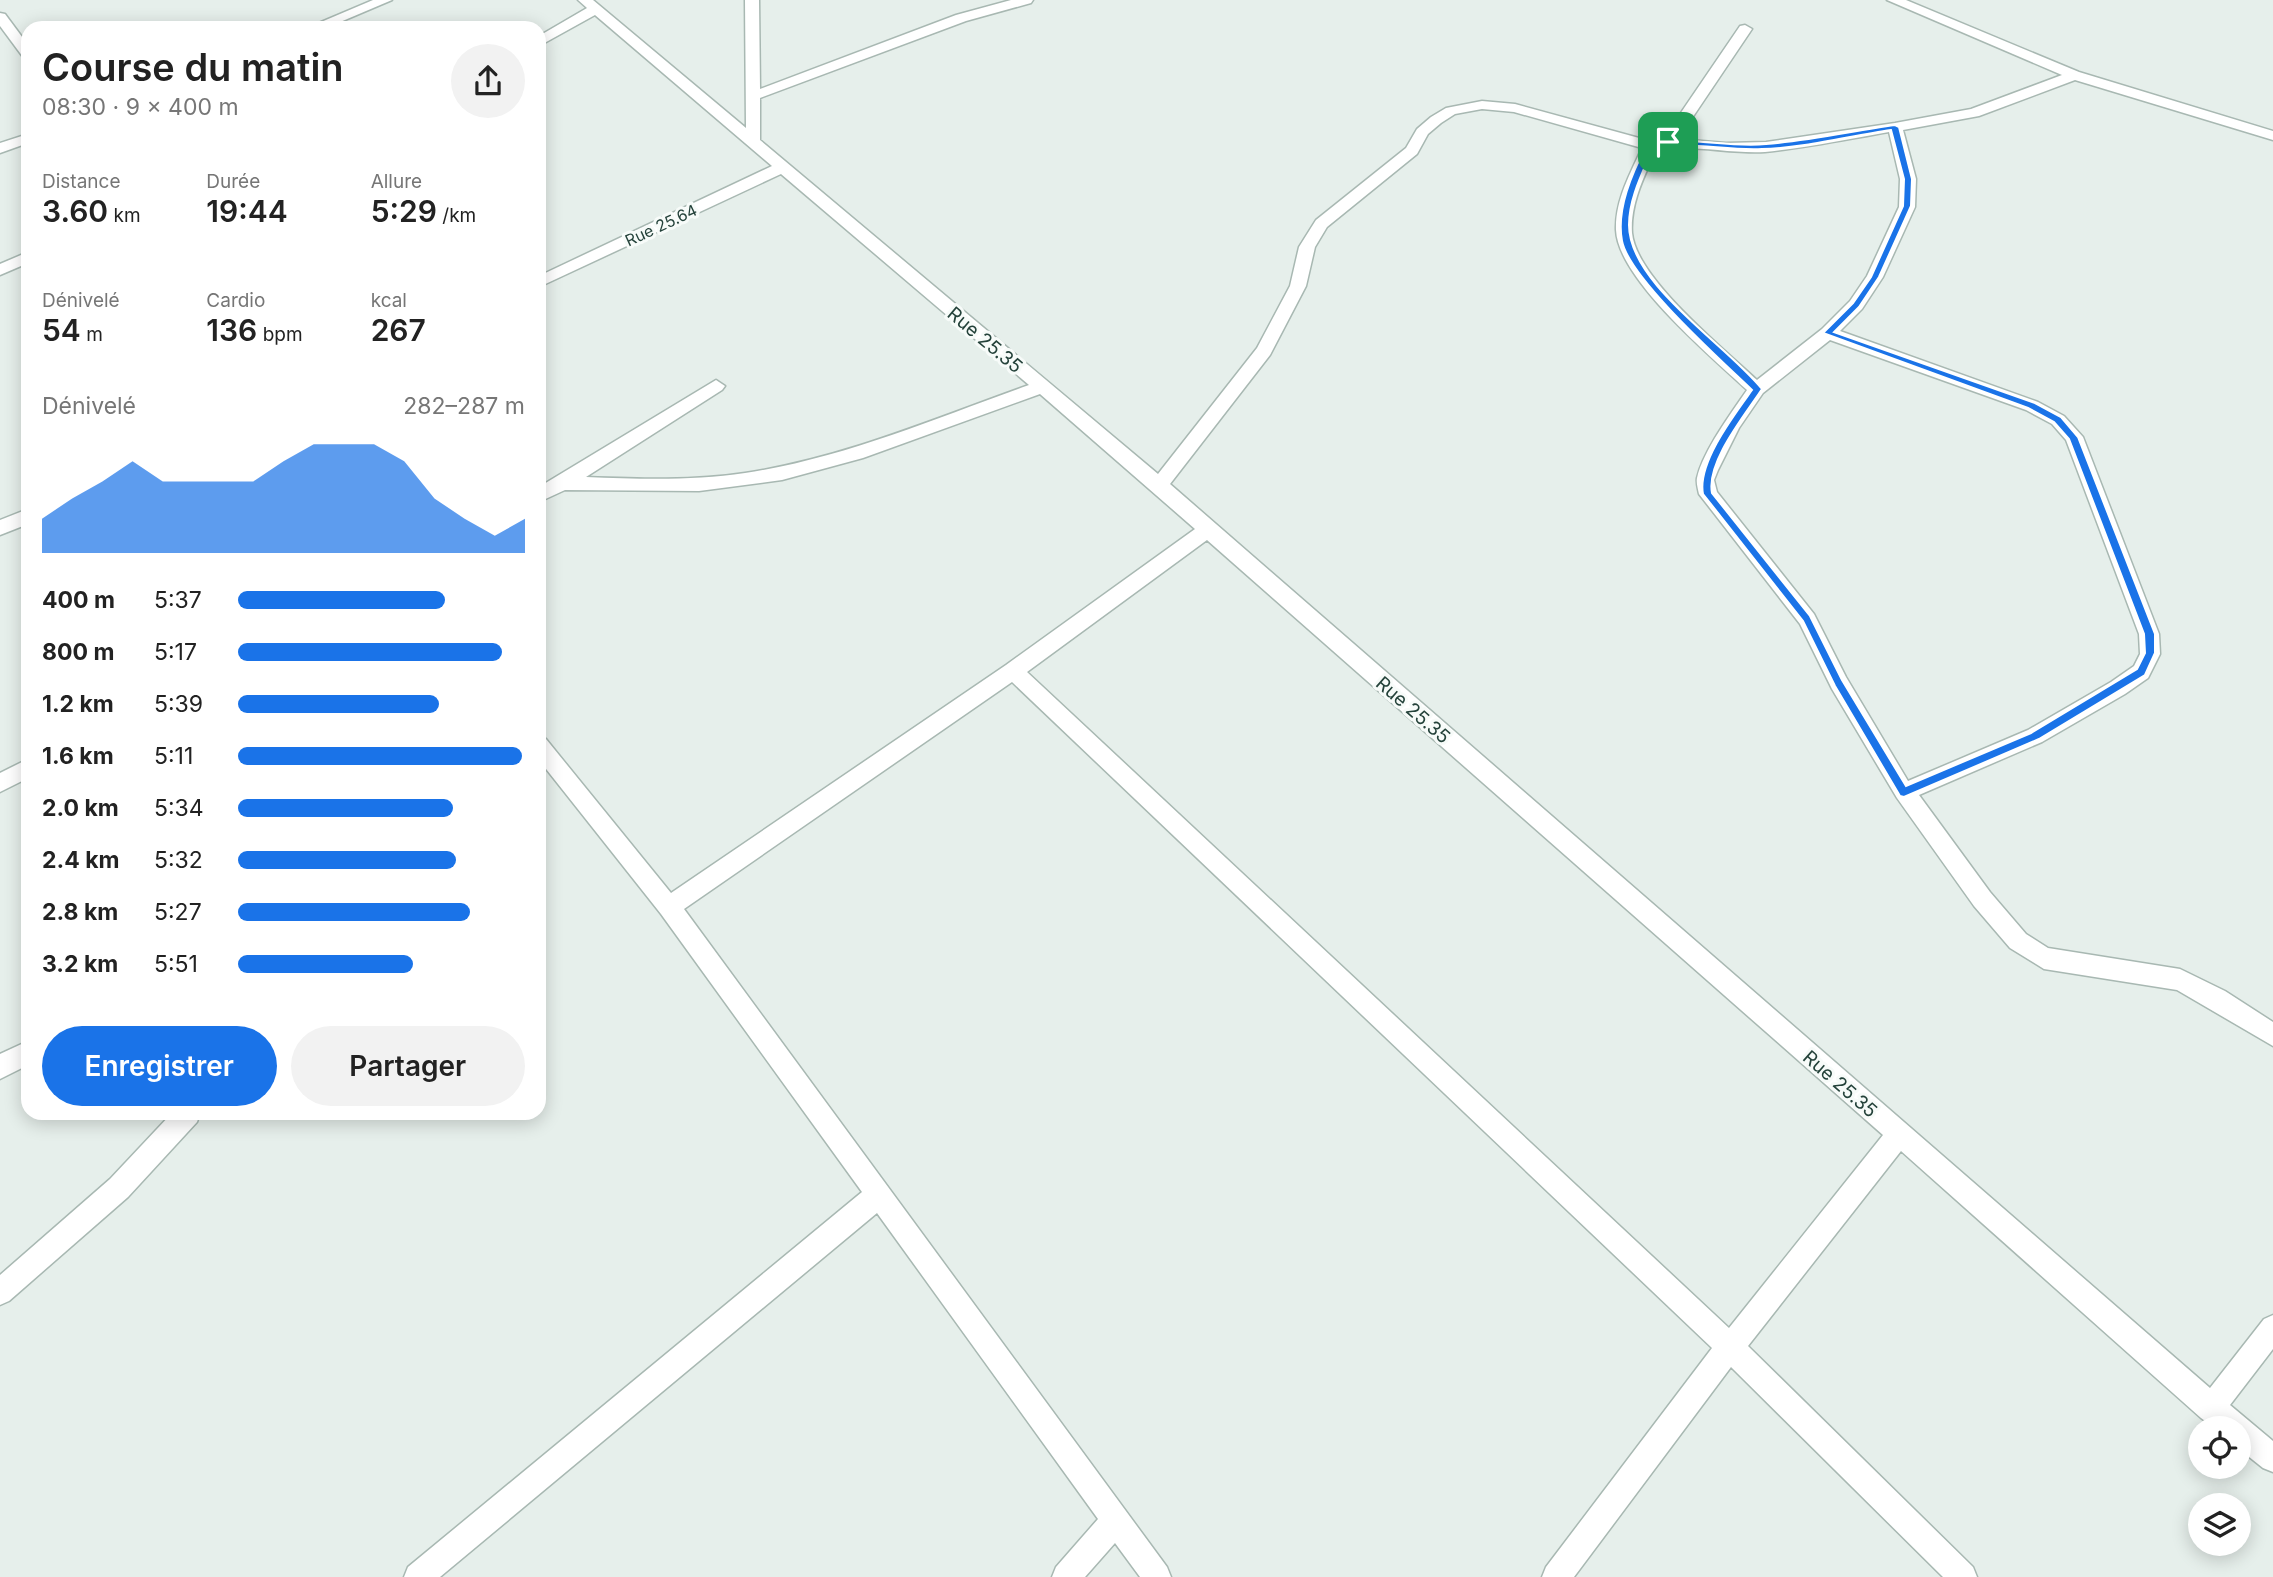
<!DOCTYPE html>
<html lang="fr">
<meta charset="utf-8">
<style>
body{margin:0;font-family:Inter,sans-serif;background:#f2f2f2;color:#222;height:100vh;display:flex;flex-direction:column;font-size:26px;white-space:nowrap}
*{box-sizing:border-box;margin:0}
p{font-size:23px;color:#767676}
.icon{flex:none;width:38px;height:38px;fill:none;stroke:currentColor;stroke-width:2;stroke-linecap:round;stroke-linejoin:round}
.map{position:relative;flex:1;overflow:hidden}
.side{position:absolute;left:21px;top:21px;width:525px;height:1099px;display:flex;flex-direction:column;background:#fff;border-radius:21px;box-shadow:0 4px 18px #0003}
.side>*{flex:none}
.controls{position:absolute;left:2188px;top:1416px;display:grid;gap:14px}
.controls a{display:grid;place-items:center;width:63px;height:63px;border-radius:50%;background:#fff;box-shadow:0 4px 18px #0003;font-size:35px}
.pin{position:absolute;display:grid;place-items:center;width:60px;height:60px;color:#fff;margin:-30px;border-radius:14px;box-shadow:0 4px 10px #0006}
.round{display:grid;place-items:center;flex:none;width:74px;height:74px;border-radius:37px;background:#f2f2f2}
.overview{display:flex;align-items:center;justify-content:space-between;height:119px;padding:0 21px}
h1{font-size:38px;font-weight:600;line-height:52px}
.figures{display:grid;grid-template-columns:repeat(3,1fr);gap:10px;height:119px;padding:7px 21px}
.figures div{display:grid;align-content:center}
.figures b{font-size:30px;font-weight:600}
.figures small{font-size:19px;font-weight:400}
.figures p{font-size:19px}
.chart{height:196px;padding:14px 21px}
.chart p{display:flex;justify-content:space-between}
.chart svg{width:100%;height:126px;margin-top:7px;fill:#1a73e8;opacity:.7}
.cta{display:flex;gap:14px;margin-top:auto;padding:14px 21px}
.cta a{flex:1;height:80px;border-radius:42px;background:#1a73e8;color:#fff;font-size:28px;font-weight:600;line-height:80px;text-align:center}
.cta a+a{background:#f2f2f2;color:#222}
ul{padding:0 21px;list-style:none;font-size:23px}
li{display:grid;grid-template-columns:112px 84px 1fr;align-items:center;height:52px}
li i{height:18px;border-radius:9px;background:#1a73e8}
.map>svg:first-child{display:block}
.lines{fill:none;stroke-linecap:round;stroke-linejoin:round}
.minor-casing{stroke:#a8b8b2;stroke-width:3}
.minor{fill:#fff;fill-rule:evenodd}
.route{fill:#1a73e8;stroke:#fff;stroke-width:2;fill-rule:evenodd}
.labels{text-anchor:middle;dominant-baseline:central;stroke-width:6;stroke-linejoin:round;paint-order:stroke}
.far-street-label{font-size:16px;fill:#24423a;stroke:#f7fbf9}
.street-label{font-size:19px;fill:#24423a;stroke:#f7fbf9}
</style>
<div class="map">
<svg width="2273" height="1577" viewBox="0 0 2273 1577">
<rect width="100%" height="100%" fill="#e6efeb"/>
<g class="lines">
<defs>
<g id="minor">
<path d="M 373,0 L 392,0 L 326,28 L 307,28 Z"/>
<path d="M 578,0 L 593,0 L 746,128 L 745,0 L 759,0 L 760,89 L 956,15 L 1011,0 L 1033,0 L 1031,3 L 966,21 L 760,98 L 760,140 L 1158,474 L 1257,348 L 1290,286 L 1299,247 L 1316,220 L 1406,148 L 1417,129 L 1431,117 L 1446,108 L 1482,101 L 1515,104 L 1650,141 L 1663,139 L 1740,26 L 1745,25 L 1752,29 L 1678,139 L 1726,143 L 1766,142 L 1895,123 L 1971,109 L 2062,75 L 1887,0 L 1906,0 L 2079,72 L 2273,131 L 2273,140 L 2075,80 L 1979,116 L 1903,130 L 1916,179 L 1915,207 L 1883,277 L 1862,309 L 1840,331 L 2038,402 L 2064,416 L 2083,437 L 2159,634 L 2160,654 L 2148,678 L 2125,694 L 2042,742 L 1919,795 L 1990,892 L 2026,934 L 2048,948 L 2180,969 L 2225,991 L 2273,1022 L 2273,1046 L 2177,990 L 2044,969 L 2010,948 L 1974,906 L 1897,798 L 1832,689 L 1800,624 L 1699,494 C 1698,489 1696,483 1697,478 C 1703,451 1732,412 1747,390 C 1712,357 1618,279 1616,230 C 1615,201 1630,174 1642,148 L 1514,112 L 1482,109 L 1455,114 L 1441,123 L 1428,134 L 1417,154 L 1327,227 L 1315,247 L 1306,286 L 1270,355 L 1170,484 L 2210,1388 L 2264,1319 L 2273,1315 L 2273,1349 L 2230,1405 L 2273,1441 L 2273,1472 L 2263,1468 L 2238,1448 L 2238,1428 L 2215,1428 L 2201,1418 L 1901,1151 L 1748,1346 L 1973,1567 L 1977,1577 L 1943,1577 L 1731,1367 L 1574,1577 L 1542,1577 L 1546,1567 L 1712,1348 L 1012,682 L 684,909 L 1167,1567 L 1171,1577 L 1140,1577 L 1115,1543 L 1085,1577 L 1052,1577 L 1056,1567 L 1098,1519 L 877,1213 L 440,1577 L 404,1577 L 408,1567 L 862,1192 L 661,914 L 539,760 L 539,736 L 546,739 L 671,893 L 1006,665 L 1195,529 L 1040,394 L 863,458 L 782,480 L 699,491 L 565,490 L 539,502 L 539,487 L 716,380 L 725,386 L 722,390 L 586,477 C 639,479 693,481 745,473 C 844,458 936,418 1029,385 L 781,174 L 539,287 L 539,276 L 772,166 L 595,15 L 539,46 L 539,36 L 587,8 ZM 1889,132 L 1900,179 L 1899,207 L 1867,276 L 1850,301 L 1822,329 L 1757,380 C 1724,349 1636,278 1632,233 C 1630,203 1645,175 1656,150 C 1691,144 1729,154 1765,152 C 1806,148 1848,139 1889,132 ZM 1830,340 L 2026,410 L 2052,424 L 2066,440 L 2139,634 L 2140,654 L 2134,666 L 2111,682 L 2028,730 L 1908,781 L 1846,677 L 1814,614 L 1717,492 L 1714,480 L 1718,470 L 1739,428 L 1763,393 ZM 1207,540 L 1883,1135 L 1729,1328 L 1027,672 Z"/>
<path d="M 0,13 L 5,14 L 28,45 L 28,58 L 23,57 L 0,26 Z"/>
<path d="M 28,134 L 28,143 L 0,153 L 0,143 Z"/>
<path d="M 28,252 L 28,263 L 0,275 L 0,264 Z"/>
<path d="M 28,509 L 28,524 L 0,535 L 0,520 Z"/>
<path d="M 28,759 L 28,778 L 0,792 L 0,773 Z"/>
<path d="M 28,1041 L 28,1065 L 0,1079 L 0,1054 Z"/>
<path d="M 172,1113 L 200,1113 L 197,1122 L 128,1197 L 9,1301 L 0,1305 L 0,1275 L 110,1179 Z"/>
</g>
</defs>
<!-- minor casing -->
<use href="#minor" class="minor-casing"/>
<!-- minor -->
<use href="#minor" class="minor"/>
</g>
<!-- route -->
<path class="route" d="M 1895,125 L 1899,127 L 1912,179 L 1911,206 L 1879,277 L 1859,307 L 1834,332 L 2035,403 L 2061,417 L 2078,437 L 2155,634 L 2155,653 L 2145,675 L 2039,739 L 1904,797 L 1900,796 L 1835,686 L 1803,621 L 1703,494 C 1697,463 1734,415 1752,390 C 1722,361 1629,278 1622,241 C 1616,209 1632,173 1647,144 C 1686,135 1726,148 1766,144 C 1809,141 1852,131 1895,125 ZM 1891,130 L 1904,179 L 1903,206 L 1871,277 L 1853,303 L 1823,333 L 2028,408 L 2054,422 L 2069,439 L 2144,634 L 2145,653 L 2137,669 L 2031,733 L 1906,786 L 1842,680 L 1810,616 L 1712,493 C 1706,462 1745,415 1762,389 C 1727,345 1629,284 1629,225 C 1629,198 1643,172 1653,148 C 1688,141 1726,151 1762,149 C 1805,148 1849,136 1891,130 Z"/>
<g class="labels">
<!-- far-street labels -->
<g class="far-street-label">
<text transform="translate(661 225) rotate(-25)">Rue 25.64</text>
</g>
<!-- street labels -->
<g class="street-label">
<text transform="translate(985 340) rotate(40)">Rue 25.35</text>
<text transform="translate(1413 710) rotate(41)">Rue 25.35</text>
<text transform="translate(1840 1084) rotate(41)">Rue 25.35</text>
</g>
</g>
</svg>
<div class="controls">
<a><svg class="icon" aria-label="locate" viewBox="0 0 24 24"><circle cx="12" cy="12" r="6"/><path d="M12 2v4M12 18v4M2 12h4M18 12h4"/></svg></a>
<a><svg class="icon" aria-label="layers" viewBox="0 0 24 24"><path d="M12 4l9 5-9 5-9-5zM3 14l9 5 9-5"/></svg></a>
</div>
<div class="pin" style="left:1668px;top:142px;background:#1e9e55"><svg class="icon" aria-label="arrive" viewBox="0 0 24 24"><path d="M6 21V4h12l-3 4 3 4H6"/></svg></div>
<section class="side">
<div class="overview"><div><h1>Course du matin</h1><p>08:30 · 9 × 400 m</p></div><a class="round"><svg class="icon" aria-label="share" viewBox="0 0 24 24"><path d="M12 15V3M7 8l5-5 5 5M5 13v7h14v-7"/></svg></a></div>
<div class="figures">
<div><p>Distance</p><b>3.60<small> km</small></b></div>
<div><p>Durée</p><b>19:44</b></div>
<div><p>Allure</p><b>5:29<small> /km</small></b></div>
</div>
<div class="figures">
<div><p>Dénivelé</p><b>54<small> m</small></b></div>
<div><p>Cardio</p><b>136<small> bpm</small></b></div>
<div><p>kcal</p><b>267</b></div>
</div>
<div class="chart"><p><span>Dénivelé</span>282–287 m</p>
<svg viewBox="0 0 160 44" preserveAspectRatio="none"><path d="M0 44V32L10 25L20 19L30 12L40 19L50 19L60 19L70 19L80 12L90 6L100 6L110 6L120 12L130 25L140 32L150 38L160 32V44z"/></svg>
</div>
<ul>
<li><b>400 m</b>5:37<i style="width:72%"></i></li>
<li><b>800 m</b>5:17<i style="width:92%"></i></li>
<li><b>1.2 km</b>5:39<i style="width:70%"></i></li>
<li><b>1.6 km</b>5:11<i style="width:99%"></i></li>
<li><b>2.0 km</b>5:34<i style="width:75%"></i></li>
<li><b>2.4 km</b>5:32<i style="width:76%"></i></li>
<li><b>2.8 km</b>5:27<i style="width:81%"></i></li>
<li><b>3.2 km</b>5:51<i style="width:61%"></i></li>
</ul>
<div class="cta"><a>Enregistrer</a><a>Partager</a></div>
</section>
</div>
